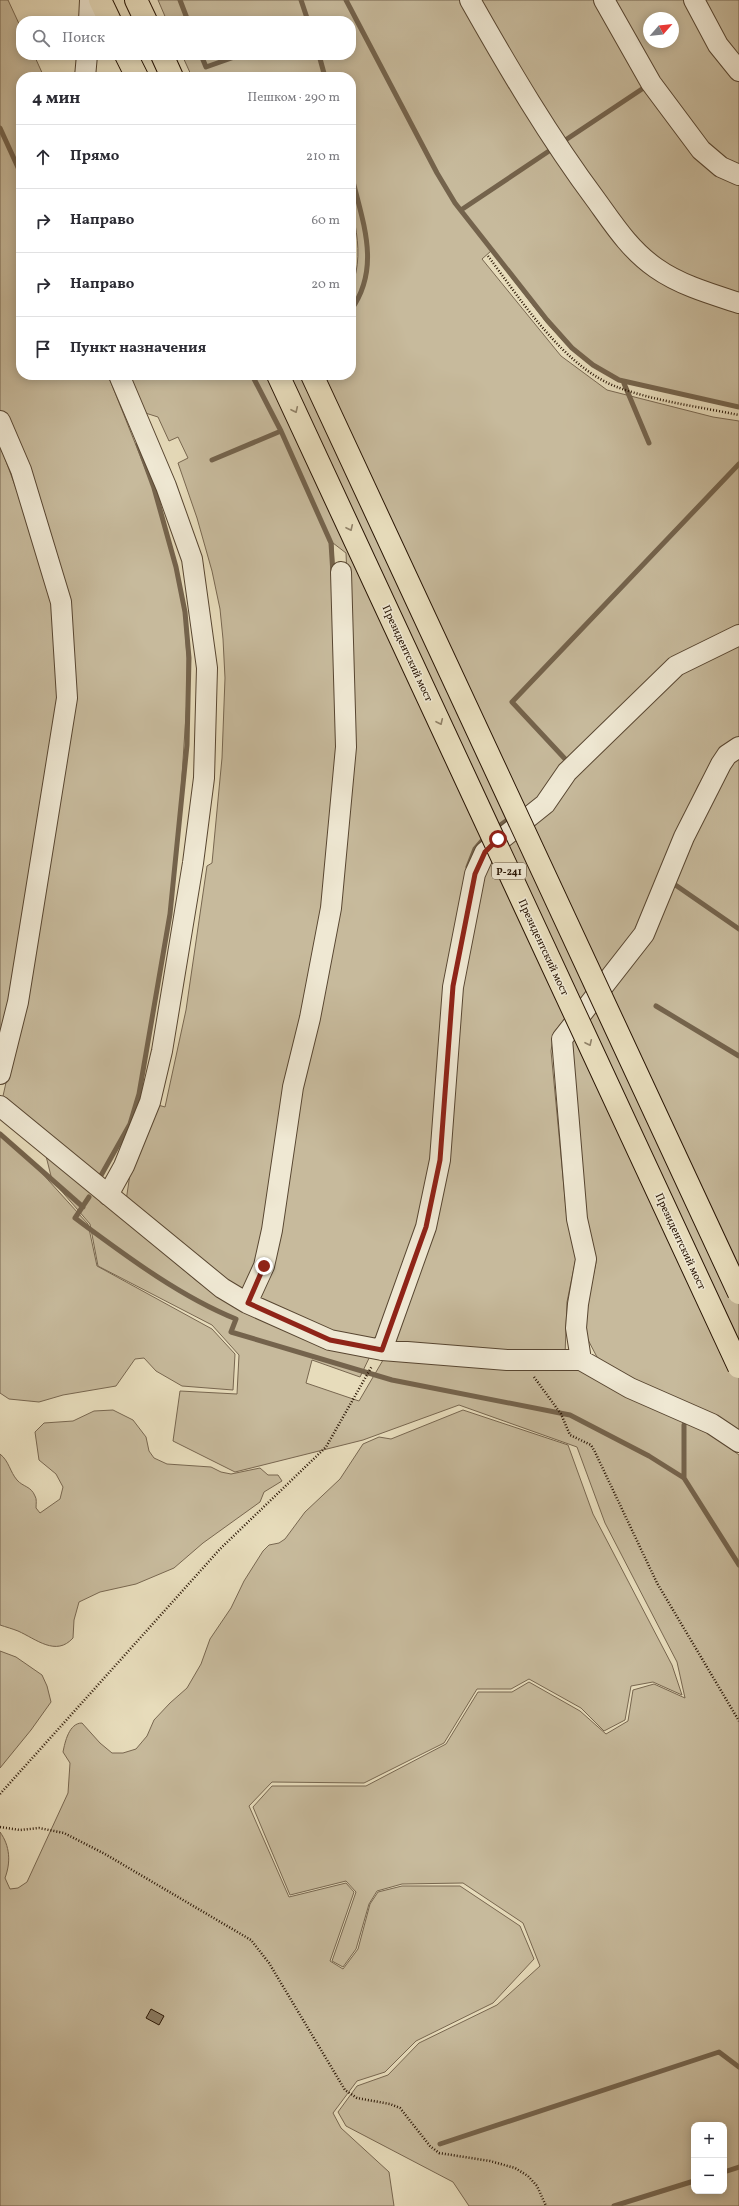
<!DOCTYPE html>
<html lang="ru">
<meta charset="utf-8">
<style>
body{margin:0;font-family:Vollkorn,serif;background:#f2f2f3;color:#2b2b33}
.controls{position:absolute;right:12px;bottom:12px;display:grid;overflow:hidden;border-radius:8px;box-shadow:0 2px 10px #0003}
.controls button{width:36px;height:36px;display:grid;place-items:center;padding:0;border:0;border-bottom:1px solid #e1e1e2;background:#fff;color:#2b2b33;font:20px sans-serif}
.compass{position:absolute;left:643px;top:12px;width:36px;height:36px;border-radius:50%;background:#fff;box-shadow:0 2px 10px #0003;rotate:62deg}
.stop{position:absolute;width:12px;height:12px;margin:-9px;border:3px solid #8f2418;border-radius:50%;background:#fff}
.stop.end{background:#8f2418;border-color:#fff;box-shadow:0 1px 4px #0008}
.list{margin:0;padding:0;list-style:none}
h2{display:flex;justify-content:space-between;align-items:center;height:52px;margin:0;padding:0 16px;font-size:17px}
h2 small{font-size:13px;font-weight:400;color:#7c7c81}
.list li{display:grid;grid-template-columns:26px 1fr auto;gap:12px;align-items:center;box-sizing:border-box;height:64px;padding:0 16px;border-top:1px solid #e1e1e2}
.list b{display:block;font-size:15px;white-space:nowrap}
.list em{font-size:13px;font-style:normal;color:#7c7c81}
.icon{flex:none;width:22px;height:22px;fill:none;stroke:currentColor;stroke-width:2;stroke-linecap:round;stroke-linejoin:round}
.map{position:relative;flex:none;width:739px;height:2206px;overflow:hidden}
.search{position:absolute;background:#fff;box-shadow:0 2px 10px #0003;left:16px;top:16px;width:340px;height:44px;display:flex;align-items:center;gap:10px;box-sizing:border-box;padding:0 14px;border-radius:16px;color:#7c7c81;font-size:15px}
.panel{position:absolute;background:#fff;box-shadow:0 2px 10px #0003;left:16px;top:72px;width:340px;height:308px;border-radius:16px}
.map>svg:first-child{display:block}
</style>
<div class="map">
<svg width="739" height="2206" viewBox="0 0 739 2206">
<rect width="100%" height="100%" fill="#e7dcbb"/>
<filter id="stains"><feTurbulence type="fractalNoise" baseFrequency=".005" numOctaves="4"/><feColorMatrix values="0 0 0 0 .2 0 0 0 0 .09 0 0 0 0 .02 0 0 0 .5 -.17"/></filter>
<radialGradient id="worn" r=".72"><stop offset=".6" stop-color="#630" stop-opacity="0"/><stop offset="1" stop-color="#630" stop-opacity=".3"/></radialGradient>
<path fill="#c7ba9c" stroke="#786750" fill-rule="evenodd" d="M0 0H8L21 28V55H34L44 77H21V375H108L153 488 175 567 184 612 187 658V699L179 822 169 912 138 1094 129 1124 99 1178 3 1096 29 980 70 631 0 412Z
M158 0H739V408L618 381 592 366 571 349 546 322 491 251 482 259 561 356 607 390 713 417 739 421V628L674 662 662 671 559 771 533 803 489 834 481 842 471 859 459 912 444 991 431 1160 421 1214 401 1275 405 1277 384 1334H379L377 1340 333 1333 264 1305 259 1296 273 1249 297 1100 326 968 340 885 354 744 346 553 333 543 341 745 333 843 319 937 286 1092 263 1246 249 1286 237 1292 126 1201 130 1174 158 1105 165 1107 186 1010 207 866 212 863 222 758 225 678 223 639 220 609 212 571 197 518 178 463 188 458 178 437 169 441 158 417 139 411 123 375H351V288C360 267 359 246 355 224L351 225V77H192L182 55H351V21H167ZM649 18H673V42H649Z
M0 445 37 545 52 595 58 664 57 707 25 908 0 1049Z
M739 642V739L710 765 698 786 632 936 554 1032 551 1051 567 1219 576 1258 567 1302 565 1355 392 1342 416 1280 460 992 478 889 493 856 680 674Z
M739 755V1433L616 1372 597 1357 586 1336V1311L596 1262 588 1231 571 1075V1040L650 940 713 794Z
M0 1132 29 1159 88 1224 97 1266 212 1329 235 1354 233 1390 182 1386 156 1371 144 1358 135 1359 116 1386 63 1395 39 1402 9 1399 0 1393Z
M45 1152 198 1282 240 1310 372 1352 360 1377 312 1360 306 1383 359 1401 386 1355 576 1366 703 1428 739 1455V2206H469L453 2182 346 2126 338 2112 357 2086 388 2075 419 2043 497 2005 540 1966 523 1923 463 1883 402 1884 377 1891 369 1904 356 1949 343 1967 332 1961 356 1892 346 1881 290 1895 253 1807 272 1786H366L446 1744 478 1692H512L529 1682 580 1711 606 1734 628 1721 633 1690 654 1684 685 1698 677 1662 605 1523 577 1447 459 1405 363 1440 235 1472 173 1441 180 1391 237 1394 239 1355 212 1325 98 1266 90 1224 52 1180ZM694 2125H724V2191H694Z
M113 1410 133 1420 146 1437 149 1451 154 1458 167 1464 211 1467 221 1472 231 1474 260 1468 268 1475H278L282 1481 264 1492 260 1502 203 1543 174 1568 136 1584 100 1592 79 1602 74 1620 73 1638C56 1657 36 1639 18 1631 13 1629 6 1627 0 1625V1454C9 1461 10 1472 17 1480 23 1487 31 1486 35 1496 37 1499 36 1504 36 1508L40 1513 60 1499 63 1487 56 1474 39 1460 35 1432 44 1423 73 1421 94 1411Z
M463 1410 568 1445 593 1514 672 1665 682 1695 653 1682 631 1686 625 1720 604 1731 581 1708 529 1679 511 1689H477L444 1743 364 1783 272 1782 249 1806 289 1897 346 1883 354 1892 330 1961 343 1969 358 1949 370 1904 378 1892 402 1886H460L520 1926 534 1959 493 2003 416 2041 385 2072 357 2081 333 2113 341 2128 389 2172 394 2206H0V1832C10 1846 11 1862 5 1878L10 1889 18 1888 27 1882 68 1793 70 1763 63 1752C65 1742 69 1723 82 1723L100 1743 112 1753H123L136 1749 147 1736 154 1720 170 1703 187 1688 201 1664 210 1639 231 1608 244 1581 263 1551 269 1545 279 1543 285 1539 305 1512 340 1479 363 1444 379 1437 391 1439Z
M0 1651 16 1657 42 1675 47 1686 51 1702 31 1730 0 1768Z"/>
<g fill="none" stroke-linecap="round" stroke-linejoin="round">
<path stroke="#74634c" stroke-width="5" d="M180 0 188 21
M301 0 308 21
M346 0 437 173 455 203 547 320 572 348 593 365 619 380 739 407
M201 55 206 67 240 55
M319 55 325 77
M0 128 21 174
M561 143 648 85
M351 173C362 221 382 266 351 310
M461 210 555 147
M252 375 281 431 331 543 333 574
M623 381 649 443
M212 460 281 431
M564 764 567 761 512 702 739 464
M495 829 513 816
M468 867 475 849 487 835
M674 884 739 929
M656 1006 739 1056
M0 1134 83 1207
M99 1179 130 1124 139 1094 170 914 187 745 189 658 185 612 176 567 154 488 138 444
M89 1197 75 1218C125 1255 179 1296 236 1319L231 1332 392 1380 570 1415 649 1456 684 1478 739 1565
M684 1425V1478
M440 2144 719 2052 739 2067
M724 2172 739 2167
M614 2206 694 2181"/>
</g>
<path fill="#8b7c63" stroke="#281403" d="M151 2009 164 2016 159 2025 146 2018Z"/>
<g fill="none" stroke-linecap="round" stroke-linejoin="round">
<defs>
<path id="minor" d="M470 0C509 69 549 137 596 200 614 225 630 250 656 268 680 285 711 294 739 303
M604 0 651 83 701 150 721 167 739 175
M694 0 718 45 739 71
M89 21 90 0
M85 77 87 55
M0 421 21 470 61 602 67 698 18 1002 0 1074
M0 1106 222 1288 247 1303 330 1340 382 1350 507 1360H581L630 1388 712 1424 739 1442
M108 1195 124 1166 150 1102 162 1051 193 863 204 778 207 668 192 559 166 486 119 375
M247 1303 264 1266 272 1230 293 1087 310 1018 331 908 346 747 341 572
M382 1350 426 1227 440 1160 453 987 475 874 485 852 545 804 567 772 676 666 739 635
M581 1360 576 1328 578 1304 586 1259 577 1219 562 1039 644 934 684 837 721 764 727 755 739 747"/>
<path id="highway" d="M100 0 110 21
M136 0 146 21
M126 55 137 77
M162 55 172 77"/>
</defs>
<use href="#minor" stroke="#584631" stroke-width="22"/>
<use href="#highway" stroke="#281403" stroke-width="24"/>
<path stroke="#281403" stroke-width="2.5" stroke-dasharray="1 2" stroke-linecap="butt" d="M488 256C521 300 564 367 617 387 654 401 700 407 739 415
M534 1377 561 1414 570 1435 591 1445 595 1452 657 1583 739 1721
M0 1794 220 1549 326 1447 372 1366
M0 1827 20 1830 39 1828 64 1833 105 1854 251 1940 269 1963 345 2090 357 2098 390 2104 400 2108 430 2146 439 2153 490 2161 515 2168 528 2176 537 2186 546 2206"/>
<use href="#minor" stroke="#efe8d3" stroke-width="20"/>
<use href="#highway" stroke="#e7dcbb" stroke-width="22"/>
<defs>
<path id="highway-bridge" d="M278 375 739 1367
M312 375 739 1293"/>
</defs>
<use href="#highway-bridge" stroke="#281403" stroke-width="24" stroke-linecap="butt"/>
<use href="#highway-bridge" stroke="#e7dcbb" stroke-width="22"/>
</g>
<defs><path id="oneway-chevron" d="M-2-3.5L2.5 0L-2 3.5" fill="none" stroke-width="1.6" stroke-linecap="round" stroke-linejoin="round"/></defs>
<g stroke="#918268">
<use href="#oneway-chevron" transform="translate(295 410) rotate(65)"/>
<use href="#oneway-chevron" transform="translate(350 528) rotate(65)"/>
<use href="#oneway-chevron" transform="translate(440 722) rotate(65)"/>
<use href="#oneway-chevron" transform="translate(589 1043) rotate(65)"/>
</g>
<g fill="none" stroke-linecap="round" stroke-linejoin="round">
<path stroke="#8f2418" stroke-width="5" d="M264 1266 248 1303 330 1340 382 1350 426 1227 440 1160 453 986 475 874 485 852 498 839"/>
</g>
<g text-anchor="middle" stroke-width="3" stroke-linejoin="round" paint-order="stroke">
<rect fill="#efe8d3" stroke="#645441" stroke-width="1" x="492" y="863" width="34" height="16" rx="3"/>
<g font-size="10" font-weight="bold" fill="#281403">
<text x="509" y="875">Р-241</text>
</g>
<g font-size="11" fill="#281403" stroke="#efe8d3">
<text transform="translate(408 653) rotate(65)" y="4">Президентский мост</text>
<text transform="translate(544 947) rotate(65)" y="4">Президентский мост</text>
<text transform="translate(681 1241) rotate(65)" y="4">Президентский мост</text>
</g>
</g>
<rect width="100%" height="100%" filter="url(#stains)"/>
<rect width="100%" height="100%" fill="url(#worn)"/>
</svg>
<div class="controls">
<button>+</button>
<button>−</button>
</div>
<svg class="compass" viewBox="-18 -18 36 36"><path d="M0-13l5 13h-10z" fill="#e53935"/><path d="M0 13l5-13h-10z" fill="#7c7c81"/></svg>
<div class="stop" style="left:498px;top:839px"></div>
<div class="stop end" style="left:264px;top:1266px"></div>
<div class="search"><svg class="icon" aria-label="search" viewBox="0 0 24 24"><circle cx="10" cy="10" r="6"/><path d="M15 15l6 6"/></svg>Поиск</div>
<section class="panel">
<h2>4 мин<small>Пешком · 290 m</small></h2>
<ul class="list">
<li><svg class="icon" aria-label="ahead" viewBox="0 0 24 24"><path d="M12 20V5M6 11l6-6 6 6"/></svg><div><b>Прямо</b></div><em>210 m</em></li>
<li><svg class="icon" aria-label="right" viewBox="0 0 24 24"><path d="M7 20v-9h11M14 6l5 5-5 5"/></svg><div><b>Направо</b></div><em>60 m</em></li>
<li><svg class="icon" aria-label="right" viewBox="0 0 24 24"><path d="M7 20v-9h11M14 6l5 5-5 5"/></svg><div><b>Направо</b></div><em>20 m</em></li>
<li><svg class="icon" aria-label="arrive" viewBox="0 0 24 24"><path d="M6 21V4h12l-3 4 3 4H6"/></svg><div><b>Пункт назначения</b></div></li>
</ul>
</section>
</div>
